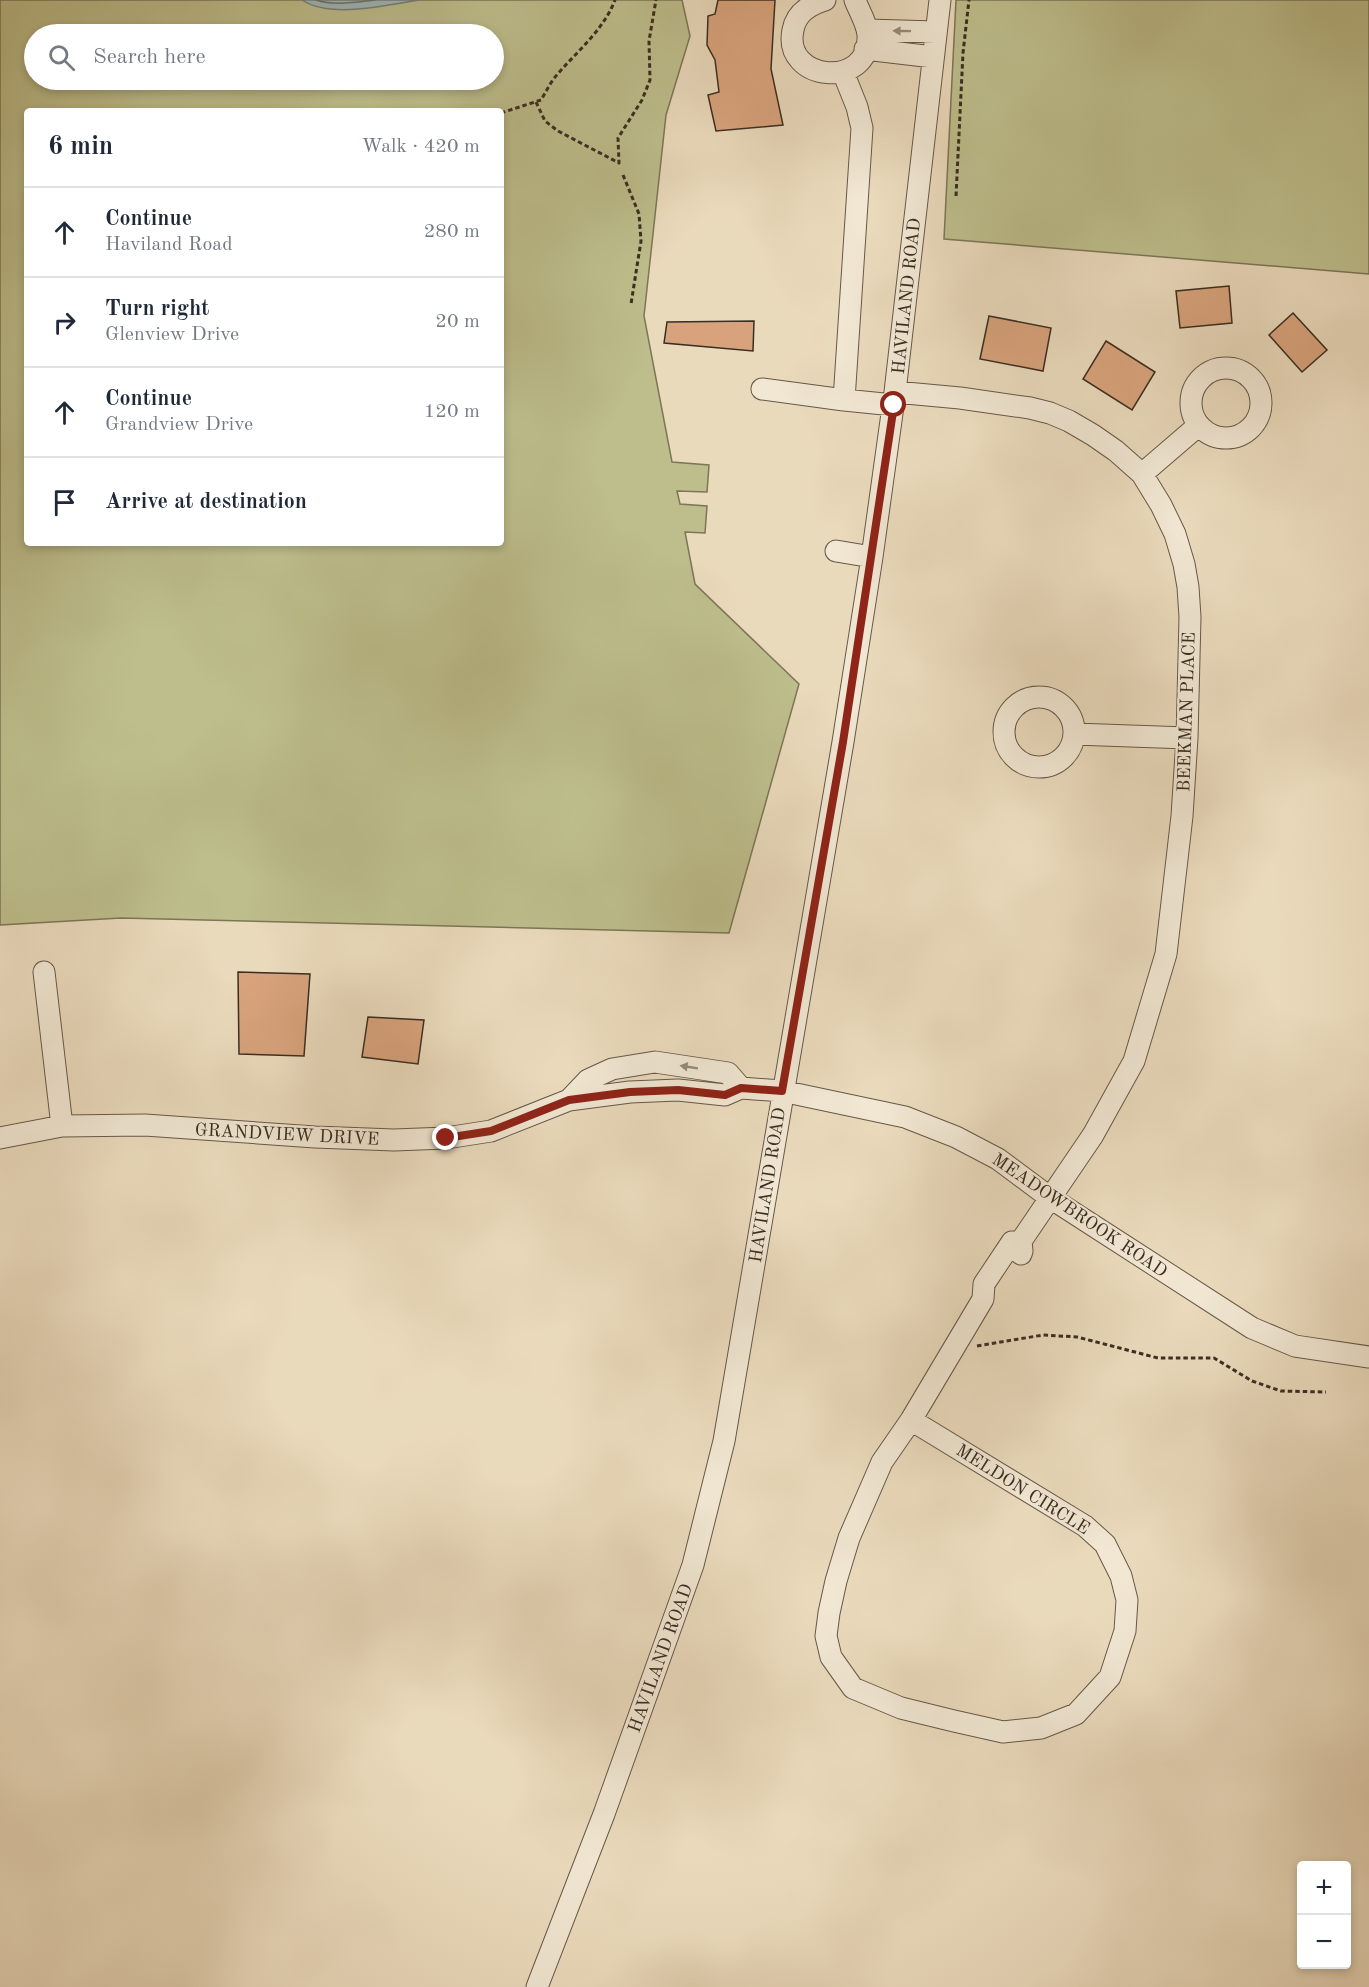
<!DOCTYPE html>
<meta charset="utf-8">
<style>
body{margin:0;font-family:"Old Standard TT",serif;background:#f2f2f3;color:#1f2937}
.controls{position:absolute;right:18px;bottom:18px;display:grid;overflow:hidden;border-radius:6px;box-shadow:0 3px 9px #0003}
.controls button{width:54px;height:54px;display:grid;place-items:center;padding:0;border:0;border-bottom:2px solid #e0e1e3;background:#fff;color:#1f2937;font:30px sans-serif}
.stop{position:absolute;width:18px;height:18px;margin:-14px;border:4px solid #8f2418;border-radius:50%;background:#fff}
.stop.end{background:#8f2418;border-color:#fff;box-shadow:0 2px 6px #0008}
.list{margin:0;padding:0;list-style:none}
h2{display:flex;justify-content:space-between;align-items:center;height:78px;margin:0;padding:0 24px;font-size:26px}
h2 small{font-size:20px;font-weight:400;color:#747a83}
.list li{display:grid;grid-template-columns:39px 1fr auto;gap:18px;align-items:center;box-sizing:border-box;height:90px;padding:0 24px;border-top:2px solid #e0e1e3}
.list b{display:block;font-size:22px;white-space:nowrap}
.list p{margin:0;font-size:20px;white-space:nowrap;color:#747a83}
.list em{font-size:20px;font-style:normal;color:#747a83}
.icon{flex:none;width:33px;height:33px;fill:none;stroke:currentColor;stroke-width:2;stroke-linecap:round;stroke-linejoin:round}
.map{position:relative;flex:none;width:1369px;height:1987px;overflow:hidden}
.search{position:absolute;background:#fff;box-shadow:0 3px 9px #0003;left:24px;top:24px;width:480px;height:66px;display:flex;align-items:center;gap:15px;box-sizing:border-box;padding:0 21px;border-radius:33px;color:#747a83;font-size:22px}
.panel{position:absolute;background:#fff;box-shadow:0 3px 9px #0003;left:24px;top:108px;width:480px;height:438px;border-radius:6px}
.map>svg:first-child{display:block}
</style>
<div class="map">
<svg width="1369" height="1987" viewBox="0 0 1369 1987">
<rect width="100%" height="100%" fill="#eadabc"/>
<filter id="stains"><feTurbulence type="fractalNoise" baseFrequency=".00333" numOctaves="4"/><feColorMatrix values="0 0 0 0 .2 0 0 0 0 .09 0 0 0 0 .02 0 0 0 .5 -.17"/></filter>
<radialGradient id="worn" r=".72"><stop offset=".6" stop-color="#630" stop-opacity="0"/><stop offset="1" stop-color="#630" stop-opacity=".3"/></radialGradient>
<path fill="#bdbe8c" stroke="#7c7657" stroke-width="1.5" fill-rule="evenodd" d="M0 0H682L690 36 666 115 644 316 672 462 709 465 707 492 677 491 680 504 707 506 705 533 685 532 695 584 799 684 729 933 121 918 0 925ZM34 34H494V80H34ZM27 111H501V543H27Z
M956 0H1369V274L944 239Z"/>
<path fill="#9db8bb" stroke="#75807e" stroke-width="1.5" d="M302 0H419C387 5 330 19 302 0Z"/>
<g fill="none" stroke-linecap="round" stroke-linejoin="round">
<path stroke="#6c726e" stroke-width="1.5" d="M316 0C334 6 356 2 375 0"/>
</g>
<path fill="#d8a37c" stroke="#3a2d22" stroke-width="1.5" d="M718 0H775L771 69 783 125 716 131 708 95 719 92 715 60 707 45 708 16 715 14Z
M1229 286 1232 323 1180 328 1176 291Z
M1293 313 1327 350 1302 372 1269 335Z
M989 316 1051 328 1043 371 980 359Z
M754 321 753 351 664 343 667 322Z
M1106 341 1155 372 1132 410 1083 379Z
M238 972 310 974 304 1056 239 1054Z
M368 1017 424 1020 418 1064 362 1057Z"/>
<g fill="none" stroke-linecap="round" stroke-linejoin="round">
<defs>
<path id="minor" d="M825 0C809 5 796 13 793 30 782 82 871 90 868 35 867 23 859 11 855 0
M867 30 936 32
M865 49 933 57
M843 72 857 107 862 128 844 400 894 405
M1191 403a35 35 0 1 1 70 0a35 35 0 1 1-70 0Z
M762 389 844 400
M895 392 960 398 1030 408 1050 413 1069 421 1093 435 1116 451 1142 474 1161 505 1175 534 1184 564 1188 587 1190 617 1187 738 1182 816 1166 954 1134 1061 1093 1135 1021 1241 1022 1251 1021 1254
M1142 474 1199 425
M836 551 872 557
M1004 732a35 35 0 1 1 70 0a35 35 0 1 1-70 0Z
M1074 734 1187 738
M44 972 62 1126
M741 1088 782 1091 905 1117 956 1137 998 1159 1049 1197 1252 1328 1295 1346 1369 1357
M569 1100 588 1080 612 1069 655 1062 728 1073 741 1088
M0 1138 62 1126 145 1125 315 1137 394 1140 446 1138 491 1131 569 1100 630 1092 678 1090 725 1095 741 1088
M911 1420 1085 1526 1105 1544 1121 1576 1127 1600 1125 1631 1110 1677 1076 1714 1041 1728 1003 1732 954 1721 901 1708 853 1688 831 1657 826 1636 829 1613 836 1581 849 1538 882 1462 911 1420 983 1299 984 1284 1012 1242 1021 1241
M537 1987 604 1814 693 1565 724 1441 843 742 872 557 895 392 940 0"/>
</defs>
<use href="#minor" stroke="#665848" stroke-width="23"/>
<path stroke="#3a2d22" stroke-width="3" stroke-dasharray="4.5 3" stroke-linecap="butt" d="M536 102 545 121 558 131 619 163 618 138 642 100 650 80 649 41 656 0
M501 113 541 100C546 92 550 83 556 76 577 51 603 31 615 0
M623 175 639 214 641 241 631 304
M956 196 963 53 969 0
M977 1346 1043 1335 1077 1337 1158 1358H1214L1252 1381 1281 1391 1326 1392"/>
<use href="#minor" stroke="#f1e7d3" stroke-width="21"/>
</g>
<defs><path id="oneway-solid" d="M-6-.8H1V-3.2L6.5 0L1 3.2V.8H-6Z" transform="scale(1.5)"/></defs>
<g fill="#968a7a">
<use href="#oneway-solid" transform="translate(902 31) rotate(-179)"/>
<use href="#oneway-solid" transform="translate(689 1067) rotate(-171)"/>
</g>
<g fill="none" stroke-linecap="round" stroke-linejoin="round">
<path stroke="#8f2418" stroke-width="8" d="M446 1138 491 1131 569 1100 630 1092 678 1090 725 1095 741 1088 782 1091 843 742 894 405"/>
</g>
<g text-anchor="middle" stroke-width="4.5" stroke-linejoin="round" paint-order="stroke">
<g font-size="18" fill="#3a2d22" stroke="#f1e7d3">
<text transform="translate(906 296) rotate(-84)" y="6">HAVILAND ROAD</text>
<text transform="translate(1186 712) rotate(-88)" y="6">BEEKMAN PLACE</text>
<text transform="translate(287 1134) rotate(3)" y="6">GRANDVIEW DRIVE</text>
<text transform="translate(767 1185) rotate(-81)" y="6">HAVILAND ROAD</text>
<text transform="translate(1080 1215) rotate(34)" y="6">MEADOWBROOK ROAD</text>
<text transform="translate(1023 1489) rotate(32)" y="6">MELDON CIRCLE</text>
<text transform="translate(660 1658) rotate(-70)" y="6">HAVILAND ROAD</text>
</g>
</g>
<rect width="100%" height="100%" filter="url(#stains)"/>
<rect width="100%" height="100%" fill="url(#worn)"/>
</svg>
<div class="controls">
<button>+</button>
<button>−</button>
</div>
<div class="stop" style="left:894px;top:405px"></div>
<div class="stop end" style="left:446px;top:1138px"></div>
<div class="search"><svg class="icon" aria-label="search" viewBox="0 0 24 24"><circle cx="10" cy="10" r="6"/><path d="M15 15l6 6"/></svg>Search here</div>
<section class="panel">
<h2>6 min<small>Walk · 420 m</small></h2>
<ul class="list">
<li><svg class="icon" aria-label="ahead" viewBox="0 0 24 24"><path d="M12 20V5M6 11l6-6 6 6"/></svg><div><b>Continue</b><p>Haviland Road</p></div><em>280 m</em></li>
<li><svg class="icon" aria-label="right" viewBox="0 0 24 24"><path d="M7 20v-9h11M14 6l5 5-5 5"/></svg><div><b>Turn right</b><p>Glenview Drive</p></div><em>20 m</em></li>
<li><svg class="icon" aria-label="ahead" viewBox="0 0 24 24"><path d="M12 20V5M6 11l6-6 6 6"/></svg><div><b>Continue</b><p>Grandview Drive</p></div><em>120 m</em></li>
<li><svg class="icon" aria-label="arrive" viewBox="0 0 24 24"><path d="M6 21V4h12l-3 4 3 4H6"/></svg><div><b>Arrive at destination</b></div></li>
</ul>
</section>
</div>
